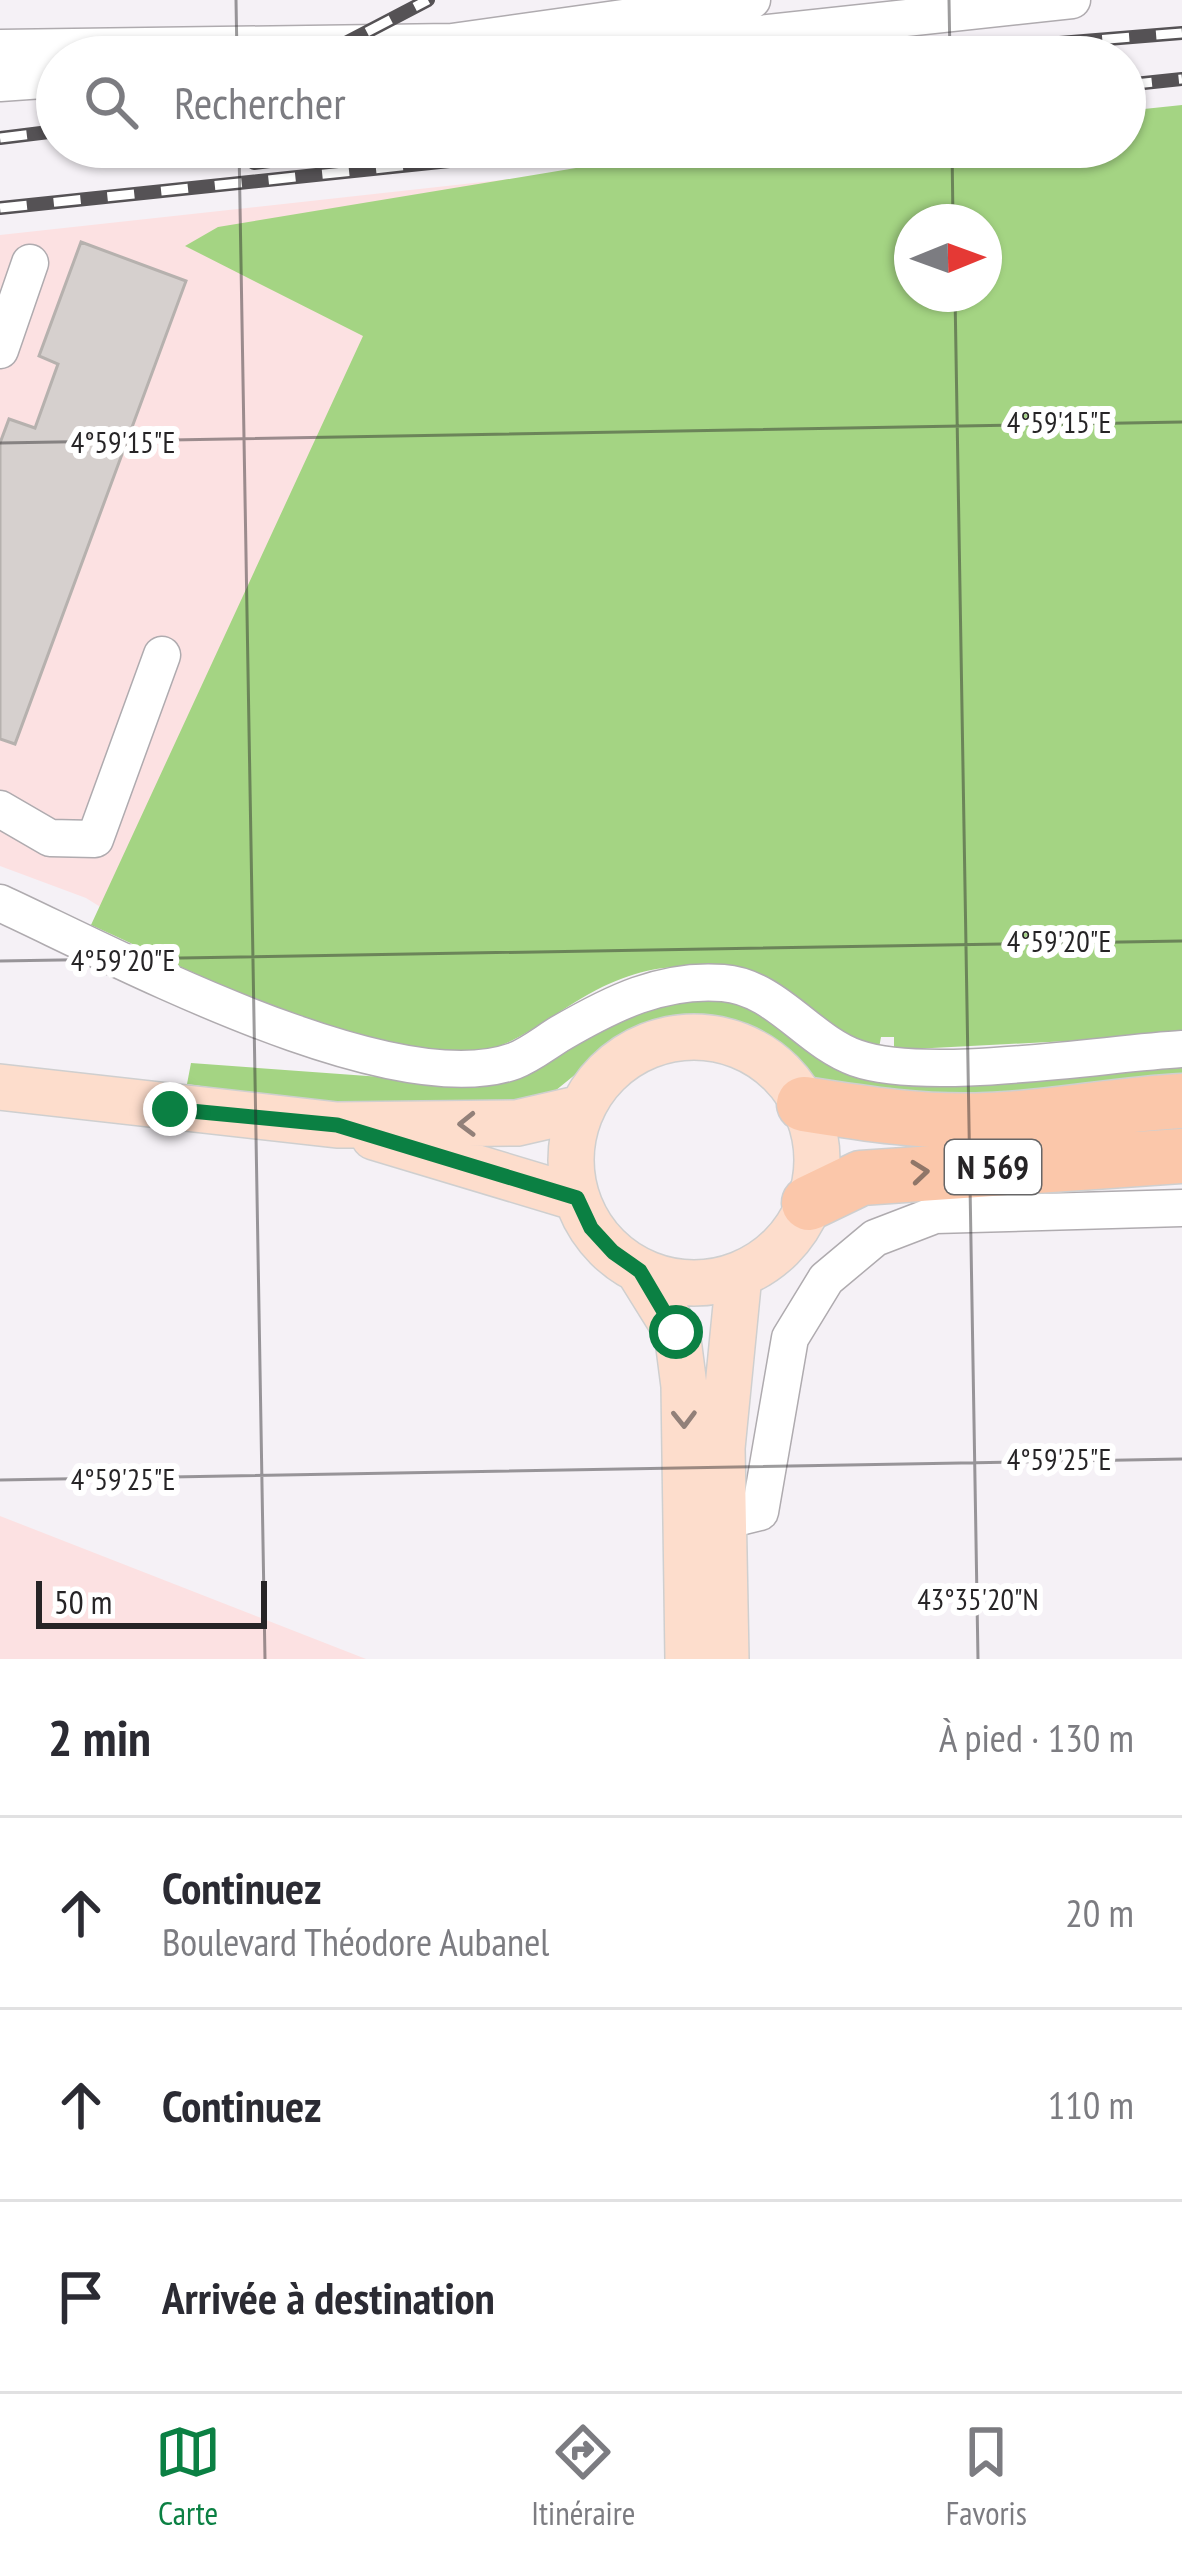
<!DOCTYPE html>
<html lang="fr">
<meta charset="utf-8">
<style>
body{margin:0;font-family:"PT Sans Narrow",sans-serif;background:#f7f7f7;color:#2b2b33}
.compass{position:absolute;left:894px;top:204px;width:108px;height:108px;border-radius:50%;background:#fff;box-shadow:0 3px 9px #0004;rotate:89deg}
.scale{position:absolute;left:36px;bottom:30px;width:231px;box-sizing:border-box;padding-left:12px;border:6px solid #262426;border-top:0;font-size:33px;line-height:42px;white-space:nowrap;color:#262426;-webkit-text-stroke:9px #fff;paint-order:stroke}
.stop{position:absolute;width:36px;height:36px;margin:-27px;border:9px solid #0b8043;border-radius:50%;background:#fff}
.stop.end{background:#0b8043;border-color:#fff;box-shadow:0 3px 12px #0008}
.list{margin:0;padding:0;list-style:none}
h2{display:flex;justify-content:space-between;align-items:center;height:156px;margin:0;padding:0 48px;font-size:51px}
h2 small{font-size:39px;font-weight:400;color:#7c7c81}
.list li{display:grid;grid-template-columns:78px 1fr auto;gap:36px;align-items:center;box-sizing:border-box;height:192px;padding:0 48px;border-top:3px solid #e1e1e2}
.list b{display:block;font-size:45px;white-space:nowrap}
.list p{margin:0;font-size:39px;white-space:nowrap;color:#7c7c81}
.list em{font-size:39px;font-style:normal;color:#7c7c81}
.icon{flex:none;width:66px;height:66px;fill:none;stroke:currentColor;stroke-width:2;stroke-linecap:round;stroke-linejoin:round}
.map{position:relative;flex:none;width:1182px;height:1659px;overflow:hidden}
.search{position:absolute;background:#fff;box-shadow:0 3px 9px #0004;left:36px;right:36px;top:36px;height:132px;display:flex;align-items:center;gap:30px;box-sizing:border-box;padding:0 42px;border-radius:66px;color:#7c7c81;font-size:45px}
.sheet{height:732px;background:#fff}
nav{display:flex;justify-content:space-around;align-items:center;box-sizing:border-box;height:168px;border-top:3px solid #e1e1e2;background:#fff;font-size:33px;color:#7c7c81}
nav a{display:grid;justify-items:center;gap:6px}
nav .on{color:#0b8043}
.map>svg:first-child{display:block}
</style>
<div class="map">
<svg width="1182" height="1659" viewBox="0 0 1182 1659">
<rect width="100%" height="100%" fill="#f5f1f6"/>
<path fill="#fce1e2" d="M538 176 214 978 86 898 0 866V235Z
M0 1516 366 1659H0Z"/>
<path fill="#a4d483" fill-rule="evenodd" d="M1182 105V1035L894 1050V1037H881L879 1048H864C756 991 703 928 582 998 549 1017 516 1045 477 1053 464 1055 446 1051 432 1049 311 1038 201 974 91 925L363 336 185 246 218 227 588 166 766 147H1125V111ZM912 222H984V294H912Z
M659 996 735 1001 775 1016 829 1057H1182V1079L962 1099 811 1080 772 1042 713 1019 678 1016 619 1039 550 1095 522 1106 347 1107 187 1084 191 1063 395 1078H479Z"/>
<path fill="#d6d0ce" stroke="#b6b1ae" stroke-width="3" d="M81 242 186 281 15 744 0 739V443L9 419 35 428 58 364 39 356Z"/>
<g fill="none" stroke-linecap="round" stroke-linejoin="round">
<defs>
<path id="minor" d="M0 48 452 42 752 0
M548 57 1072 0
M0 83 57 79
M0 350 30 263
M0 809 50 838 95 839 162 655
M0 903C115 956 392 1105 514 1061 530 1055 546 1042 561 1033 611 1004 662 978 723 983 776 987 808 1041 856 1058 927 1083 1100 1054 1182 1049
M723 1521 760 1512 790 1338 826 1279 875 1238 935 1215 1182 1208"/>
<path id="major" d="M571 1160a123 123 0 1 1 246 0a123 123 0 1 1-246 0Z
M0 1087 337 1125 517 1123 582 1108
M374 1137 577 1198
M639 1271 677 1332 684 1386 688 1659
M726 1659 722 1448 739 1275"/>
<path id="highway" d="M804 1104C866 1114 925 1123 988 1120 1053 1118 1117 1104 1182 1101
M809 1203 861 1178 1182 1156"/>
</defs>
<use href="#minor" stroke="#afabaf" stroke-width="39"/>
<use href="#major" stroke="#cfcfcf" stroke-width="48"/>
<use href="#highway" stroke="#cfcfcf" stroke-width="57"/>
<use href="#minor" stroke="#fff" stroke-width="36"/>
<use href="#major" stroke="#fdddcc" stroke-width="45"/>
<use href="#highway" stroke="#fbc7aa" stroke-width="54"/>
<defs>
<path id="rail" d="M319 57 428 0
M887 57 1182 33
M1125 85 1182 79
M0 138 57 131
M254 163 379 147
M0 208 583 147"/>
</defs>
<use href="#rail" stroke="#555255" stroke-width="14"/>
<use href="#rail" stroke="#fff" stroke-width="9" stroke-dasharray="27" stroke-linecap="butt"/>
</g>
<defs><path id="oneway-chevron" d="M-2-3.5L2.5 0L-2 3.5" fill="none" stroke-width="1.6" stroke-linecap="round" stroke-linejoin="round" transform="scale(3)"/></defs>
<g stroke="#928079">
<use href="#oneway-chevron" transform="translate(467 1124) rotate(179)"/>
<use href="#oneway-chevron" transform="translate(684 1419) rotate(89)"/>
</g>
<use stroke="#907668" href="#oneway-chevron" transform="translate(920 1172) rotate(-6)"/>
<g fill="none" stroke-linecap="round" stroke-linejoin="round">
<path stroke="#0b8043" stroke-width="15" d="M170 1109 337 1125 577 1198 591 1228 613 1252 640 1271 676 1332"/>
</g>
<path fill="none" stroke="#262426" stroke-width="3" stroke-opacity="0.45" d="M236 0 237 57M949 0 950 57M239 147 265 1659M952 147 953 222M955 294 978 1659M0 443 1182 422M0 961 1182 941M0 1480 1182 1459"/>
<g text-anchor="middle" stroke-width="12" stroke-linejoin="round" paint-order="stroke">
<rect fill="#fff" stroke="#676667" stroke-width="3" x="945" y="1140" width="96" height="54" rx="9"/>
<g font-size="33" font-weight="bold" fill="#262426">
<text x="993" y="1179">N 569</text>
</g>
</g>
<g font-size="30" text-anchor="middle" fill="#262426" stroke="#fff" stroke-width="12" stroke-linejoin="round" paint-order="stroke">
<text x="1059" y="433">4°59'15"E</text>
<text x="123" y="453">4°59'15"E</text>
<text x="1059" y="952">4°59'20"E</text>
<text x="123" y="971">4°59'20"E</text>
<text x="1059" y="1470">4°59'25"E</text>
<text x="123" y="1490">4°59'25"E</text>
<text x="978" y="1610">43°35'20"N</text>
</g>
</svg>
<svg class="compass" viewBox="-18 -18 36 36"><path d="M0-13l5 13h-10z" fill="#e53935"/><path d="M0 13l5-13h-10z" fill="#7c7c81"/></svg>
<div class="scale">50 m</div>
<div class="stop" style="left:676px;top:1332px"></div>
<div class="stop end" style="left:170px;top:1109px"></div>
<div class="search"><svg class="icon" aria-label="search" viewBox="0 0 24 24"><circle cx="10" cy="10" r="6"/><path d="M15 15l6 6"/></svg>Rechercher</div>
</div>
<section class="sheet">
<h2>2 min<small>À pied · 130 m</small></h2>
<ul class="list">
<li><svg class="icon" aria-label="ahead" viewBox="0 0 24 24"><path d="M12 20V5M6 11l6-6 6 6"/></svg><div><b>Continuez</b><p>Boulevard Théodore Aubanel</p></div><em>20 m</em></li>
<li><svg class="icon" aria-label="ahead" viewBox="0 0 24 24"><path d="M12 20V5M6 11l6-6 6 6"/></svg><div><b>Continuez</b></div><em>110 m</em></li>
<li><svg class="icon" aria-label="arrive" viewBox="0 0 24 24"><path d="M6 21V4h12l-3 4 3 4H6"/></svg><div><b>Arrivée à destination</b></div></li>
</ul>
</section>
<nav>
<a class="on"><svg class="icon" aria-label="map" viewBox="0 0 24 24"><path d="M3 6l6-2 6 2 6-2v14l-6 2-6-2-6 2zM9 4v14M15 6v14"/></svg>Carte</a>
<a><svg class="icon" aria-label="directions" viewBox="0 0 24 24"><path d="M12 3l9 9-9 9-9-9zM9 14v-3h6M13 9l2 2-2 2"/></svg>Itinéraire</a>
<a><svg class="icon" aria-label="saved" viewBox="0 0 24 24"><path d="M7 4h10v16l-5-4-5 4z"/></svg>Favoris</a>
</nav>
